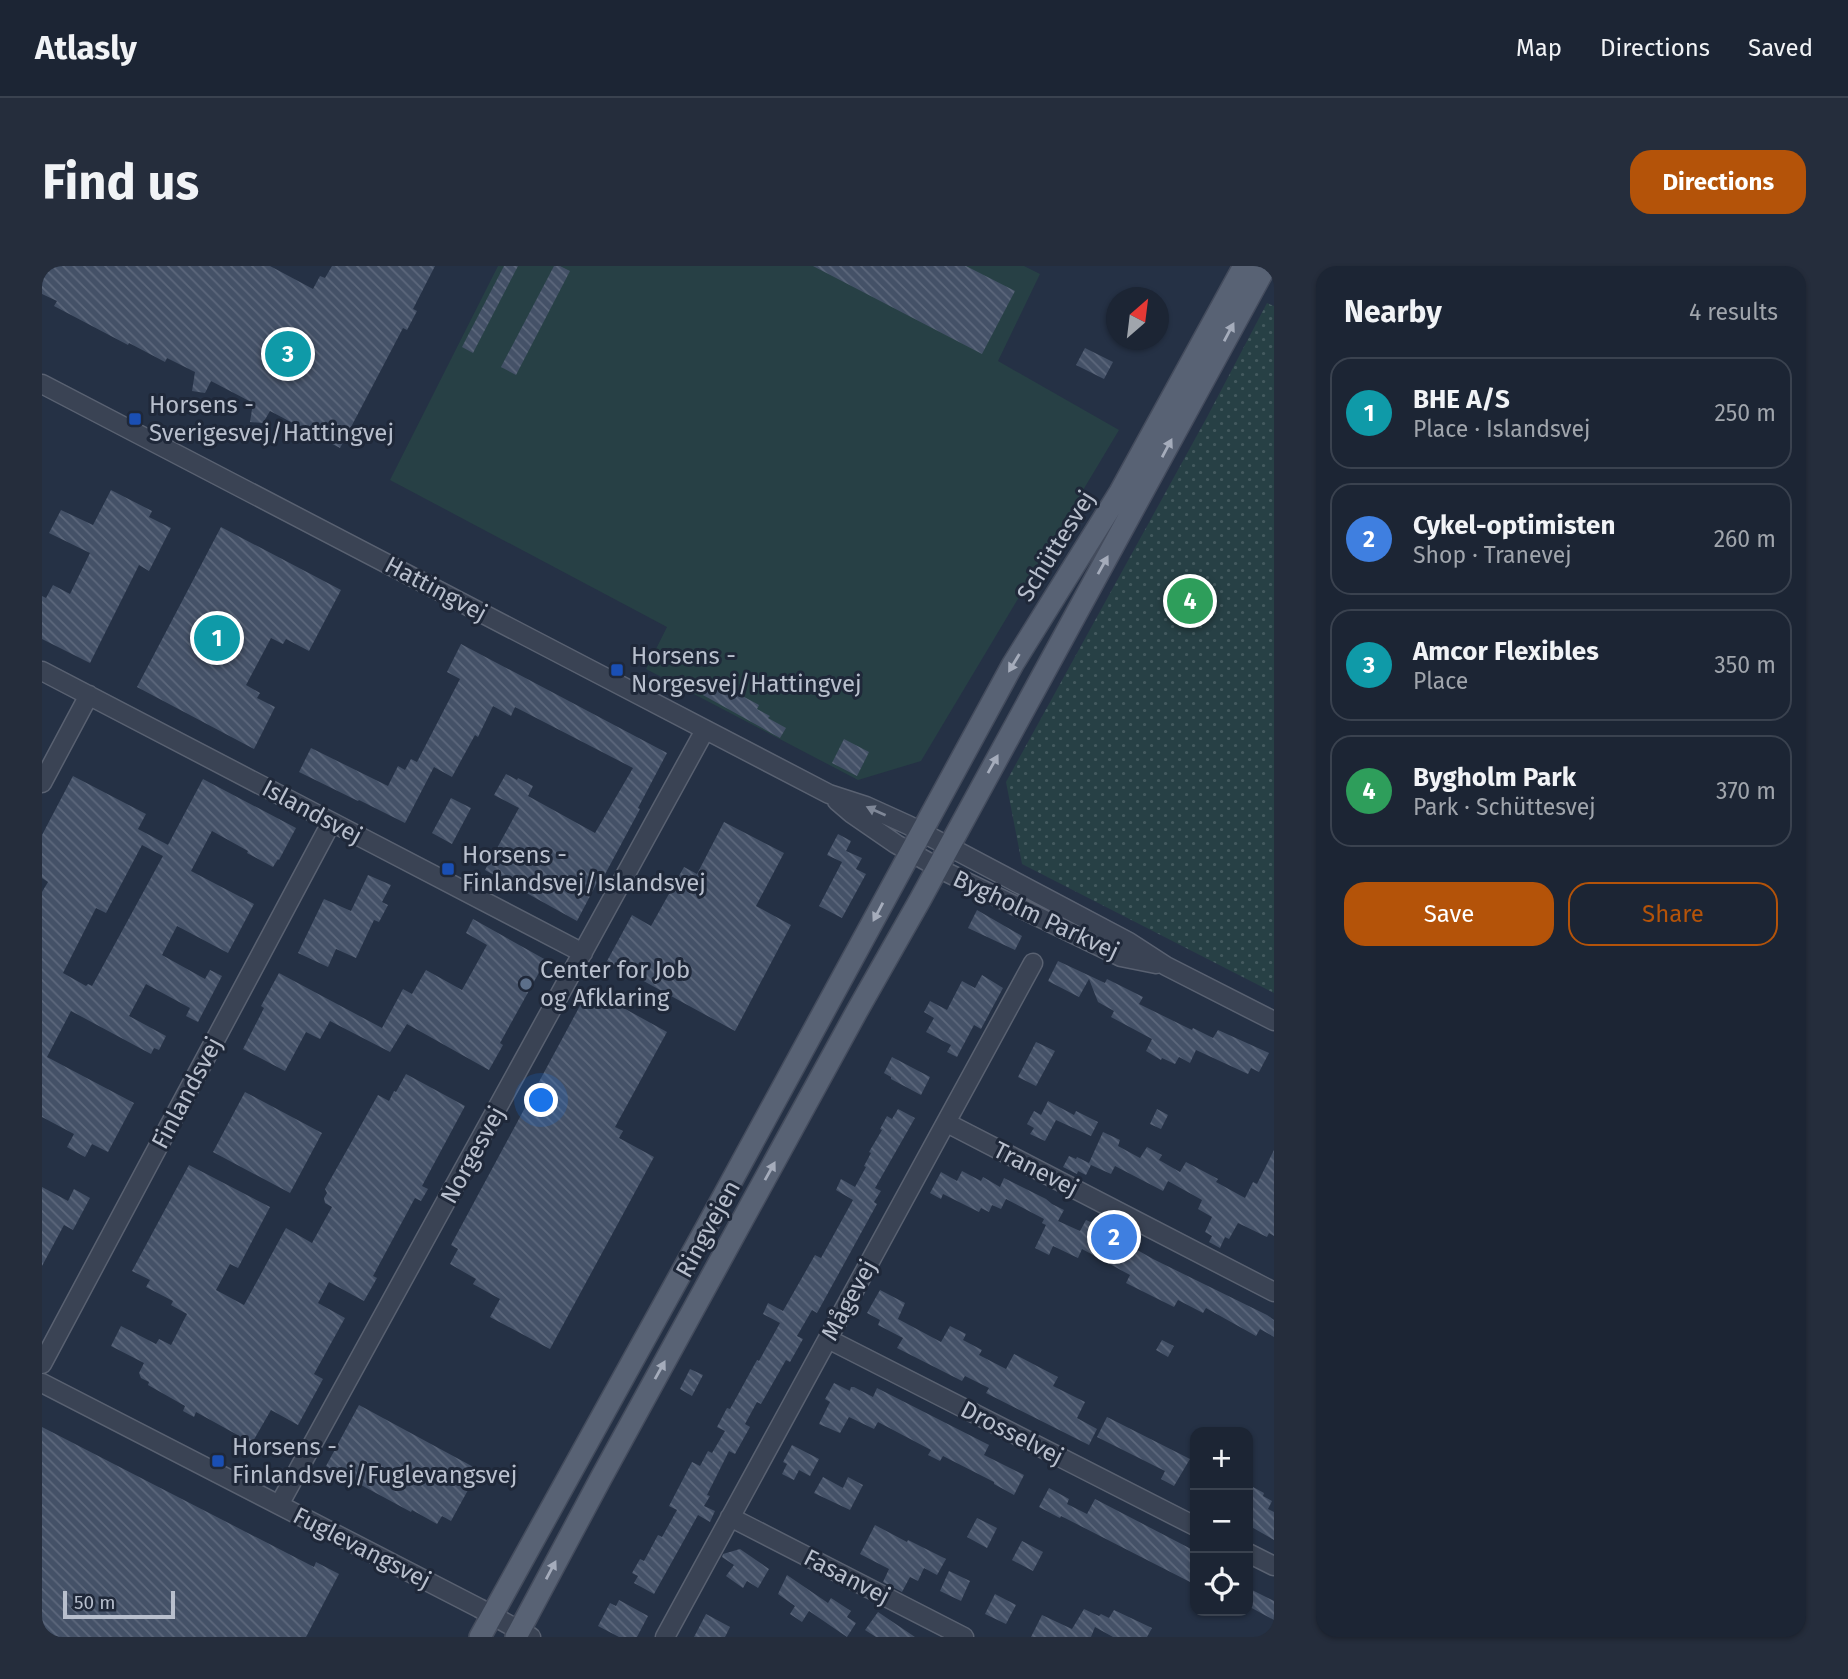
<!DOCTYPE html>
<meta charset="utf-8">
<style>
body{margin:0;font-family:"Fira Sans",sans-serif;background:#252d3c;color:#f1f3f6}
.controls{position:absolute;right:21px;bottom:21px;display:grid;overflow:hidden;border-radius:14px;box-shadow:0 2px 5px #0004}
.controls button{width:63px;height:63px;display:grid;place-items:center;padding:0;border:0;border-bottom:2px solid #3a424f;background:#1c2534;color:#f1f3f6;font:35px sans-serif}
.compass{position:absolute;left:1064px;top:21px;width:63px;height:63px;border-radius:50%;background:#1c2534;box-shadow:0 2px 5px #0004;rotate:28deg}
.scale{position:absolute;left:21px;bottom:18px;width:112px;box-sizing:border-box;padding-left:7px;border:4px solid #b8bfcd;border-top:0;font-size:19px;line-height:24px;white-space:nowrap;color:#b8bfcd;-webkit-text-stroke:5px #1f2839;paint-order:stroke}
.you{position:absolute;left:500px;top:835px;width:24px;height:24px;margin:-18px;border:5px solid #fff;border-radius:50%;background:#1a73e8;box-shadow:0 0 0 10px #1a73e833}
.badge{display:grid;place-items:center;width:46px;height:46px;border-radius:50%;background:#b45309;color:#fff;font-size:23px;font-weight:700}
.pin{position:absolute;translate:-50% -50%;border:4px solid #fff;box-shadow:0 2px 7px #0006}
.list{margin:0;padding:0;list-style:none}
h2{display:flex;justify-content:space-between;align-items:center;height:91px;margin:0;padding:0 28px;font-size:30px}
h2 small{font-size:23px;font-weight:400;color:#a0a5ac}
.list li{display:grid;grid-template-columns:46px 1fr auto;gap:21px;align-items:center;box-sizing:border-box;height:112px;margin:0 14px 14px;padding:0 14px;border:2px solid #3a424f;border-radius:21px}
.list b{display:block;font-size:26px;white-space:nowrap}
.list p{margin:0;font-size:23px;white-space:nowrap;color:#a0a5ac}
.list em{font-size:23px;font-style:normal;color:#a0a5ac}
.actions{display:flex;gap:14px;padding:21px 28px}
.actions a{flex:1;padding:16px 0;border:2px solid #b45309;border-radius:21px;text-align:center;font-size:24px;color:#b45309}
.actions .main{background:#b45309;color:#fff}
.icon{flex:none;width:38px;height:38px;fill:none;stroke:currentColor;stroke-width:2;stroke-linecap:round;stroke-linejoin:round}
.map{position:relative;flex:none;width:1232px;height:1371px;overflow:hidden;border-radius:21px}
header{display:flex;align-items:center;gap:42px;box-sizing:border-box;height:98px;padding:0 35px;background:#1c2534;border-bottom:2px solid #3a424f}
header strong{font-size:33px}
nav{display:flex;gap:38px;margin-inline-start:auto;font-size:24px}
.intro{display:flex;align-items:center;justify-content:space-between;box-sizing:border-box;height:168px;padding:0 42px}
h1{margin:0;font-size:49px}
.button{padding:18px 32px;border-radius:21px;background:#b45309;color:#fff;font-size:24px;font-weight:700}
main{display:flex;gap:42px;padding:0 42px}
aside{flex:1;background:#1c2534;border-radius:21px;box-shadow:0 2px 5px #0004}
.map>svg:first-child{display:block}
</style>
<header>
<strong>Atlasly</strong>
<nav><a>Map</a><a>Directions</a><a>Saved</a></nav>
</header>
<div class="intro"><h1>Find us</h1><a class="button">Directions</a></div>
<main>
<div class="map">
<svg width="1232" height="1371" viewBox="0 0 1232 1371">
<defs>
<pattern id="park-dots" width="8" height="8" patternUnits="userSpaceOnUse" patternTransform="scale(1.75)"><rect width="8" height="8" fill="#274045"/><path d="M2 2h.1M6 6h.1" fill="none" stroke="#445a5f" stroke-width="1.8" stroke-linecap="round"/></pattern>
<pattern id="building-back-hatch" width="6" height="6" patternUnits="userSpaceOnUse" patternTransform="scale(1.75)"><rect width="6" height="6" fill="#445167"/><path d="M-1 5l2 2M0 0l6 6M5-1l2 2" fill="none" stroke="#5d687c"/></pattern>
</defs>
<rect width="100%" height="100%" fill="#253145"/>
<path fill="#274045" d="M456 0H982L998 8 956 95 1077 164 879 495 816 514 604 403 625 361 348 214Z"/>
<path fill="url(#park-dots)" d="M1225 37 1232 40V727L980 598 964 516 1164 153Z"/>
<path fill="url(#building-back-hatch)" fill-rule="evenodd" d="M0 0H228L271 23 278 10 283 12 290 0H393L371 43 375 45 365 64 361 62 298 182 228 145 221 157 208 156 211 137 169 115 163 127 150 125 153 106 125 92 123 96 87 77 86 79 12 40 15 35 0 28Z
M462 0H476L431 87 420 81Z
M512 0H518L528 5 474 109 459 101Z
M771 0H924L973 25 940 88Z
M1043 82 1071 96 1062 113 1034 99Z
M69 224 110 245 107 251 129 262 107 305 97 299 48 397 0 373V330L4 332 11 319 28 328 48 287 7 267 19 244 51 259Z
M179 261 299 324 267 385 244 373 241 378 229 372 204 419 218 427 215 432 233 441 212 483 95 421Z
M419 378 625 487 596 542 598 543 561 612 558 611 535 655 443 604 477 542 452 529 464 508 475 514 476 512 491 520 486 530 553 567 591 502 473 441 469 450 451 440 436 471 433 469 410 511 392 501 363 557 317 534 316 535 257 506 269 482 346 520 356 500 363 504 369 493 375 496 418 413 405 406Z
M669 413 717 439 715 443 728 450 726 452 744 462 738 472 661 429Z
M802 473 827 486 815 510 790 497Z
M31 510 104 548 96 563 126 579 161 513 254 562 237 594 236 593 231 601 205 587 206 585 170 565 149 605 212 638 186 687 135 660 120 689 163 713 168 704 180 710 156 756 144 750 148 742 104 718 87 750 124 770 117 784 112 782 109 788 29 745 5 791 92 837 66 886 50 878 43 891 25 881 32 868 0 851V626L6 616 0 612V569ZM100 579 121 590 50 720 46 718 44 720 21 707 54 642 64 647Z
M409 532 429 542 410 578 390 567Z
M682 556 742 587 714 640 749 659 693 765 565 695 590 649 609 660 642 601 655 608Z
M796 568 809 575 804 585 820 592 814 603 824 608 800 652 777 640 800 596 785 589Z
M326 609 349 619 340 636 346 639 337 656 332 654 314 692 294 683 286 701 256 687 282 633 309 645Z
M935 644 980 670 973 684 926 662Z
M431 653 504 694 458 777 461 779 447 804 365 758 348 786 288 755 278 773 264 766 243 805 201 783 222 742 219 740 237 707 340 762 361 723 370 728 384 704 420 724 445 679 424 667Z
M1016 695 1063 717 1065 713 1101 731 1097 738 1150 764 1151 762 1171 772 1176 764 1227 787 1217 806 1209 802 1206 808 1154 784 1148 797 1137 791 1133 798 1120 792 1119 794 1104 785 1110 773 1069 751 1072 745 1056 736 1047 713 1037 731 1006 715Z
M940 709 961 722 939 763 932 759 915 791 905 786 909 779 884 766 892 752 882 746 888 735 905 744 920 715 933 722Z
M547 723 625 766 573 861 581 865 577 872 612 891 508 1083 448 1051 458 1033 431 1018 434 1013 408 998 416 983 409 979Z
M994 776 1013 785 994 820 976 811Z
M850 791 888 811 879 829 849 813V811L842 807Z
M364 808 423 840 380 920 386 923 379 935 373 932 331 1010 335 1012 322 1035 287 1016 276 1037 303 1052 272 1108 281 1113 256 1159 229 1144 210 1177 154 1146 152 1151 141 1145 143 1140 106 1119 107 1116 99 1112 97 1107 102 1097 69 1080 79 1060 114 1078 117 1073 129 1079 145 1048 129 1039 131 1035 104 1021 108 1014 90 1005 147 899 228 941 196 1002 188 998 174 1024 202 1039 244 962 270 977 290 941 283 937 282 932 285 927 283 923 336 829 347 835 352 825 354 826Z
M203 826 280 867 248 927 171 886Z
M1006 835 1032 849 1034 845 1056 856 1049 870 1014 854 1003 875 988 868 992 862 985 858 992 845 999 849Z
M856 843 873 852 833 922 839 925 832 936 835 938 775 1047 770 1044 755 1070 761 1073 748 1096 744 1094 719 1138 715 1136 703 1158 708 1161 693 1188 687 1185 665 1229 668 1230 662 1240 673 1245 668 1256 656 1249 612 1328 592 1317 596 1310 590 1307 598 1293 602 1295 616 1269 620 1271 635 1244 627 1240 650 1196 658 1200 666 1185 670 1187 683 1165 675 1161 685 1142 688 1143 715 1094 717 1095 738 1057 721 1048 726 1037 741 1045 773 989 779 992 811 934 794 924 799 913 813 921 824 901 822 900 829 887 827 886 840 864 838 863 845 850 850 853Z
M1115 843 1126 849 1119 863 1108 858Z
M1061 866 1078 874 1076 880 1098 892 1105 881 1120 889 1117 894 1138 906 1144 896 1176 913 1174 916 1203 932 1211 916 1215 918 1232 884V970L1227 967 1225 971 1196 957 1187 973 1183 971 1178 982 1167 976 1170 970 1163 966 1170 951 1156 943 1160 934 1126 915 1121 925 1073 900 1069 908 1049 899 1044 909 1036 905 1035 908 1021 901 1027 890 1034 893 1035 891 1047 897Z
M920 905 939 915 941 911 958 921 962 912 1004 933 1010 938 1022 944 1016 955 1038 965 1044 954 1053 958 1054 956 1064 961 1062 965 1111 993 1225 1049 1232 1054V1071L1218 1063 1214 1070 1164 1042 1161 1047 1136 1034 1132 1041 1084 1017 1088 1009 1040 983 1036 992 1011 980 1007 989 993 982 1004 959 1000 957 1002 953 964 933 959 943 950 939 947 946 939 942 937 946 901 928 899 933 888 927 899 906 915 915Z
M0 921 26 935 32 923 48 932 31 964 22 959 0 1000Z
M838 1024 863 1037 856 1053 899 1076 908 1060 924 1068 921 1074 940 1084 937 1089 964 1103 972 1088 1016 1111 1011 1120 1043 1136 1035 1152 1055 1163 1047 1179 944 1127 947 1122 923 1110 920 1115 855 1082 861 1072 836 1059 838 1054 825 1047Z
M1120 1074 1132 1080 1126 1091 1114 1084Z
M648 1103 661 1109 650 1130 638 1123Z
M792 1117 808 1125 809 1121H812L831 1131 835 1122 947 1179 942 1189 982 1209 972 1229 952 1218V1216L901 1190 898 1195 886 1189 889 1184 836 1156 832 1163 807 1151 798 1167 777 1158 788 1136 783 1133Z
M317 1139 437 1204 409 1255 400 1250 395 1258 370 1244 369 1246 284 1200Z
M1065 1151 1148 1193 1132 1220 1119 1213 1123 1205 1055 1171Z
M0 1161 272 1301 274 1296 297 1308 264 1371H9L0 1366Z
M750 1179 777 1193 768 1210 757 1204 752 1214 740 1208 745 1198 741 1196Z
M781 1211 801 1222 806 1211 821 1219 808 1244 772 1227Z
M1211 1221 1222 1227 1221 1230 1230 1235 1226 1243 1232 1246V1274L1206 1259V1234Z
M1007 1222 1027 1233 1025 1238 1045 1248 1053 1233 1153 1285V1310L1150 1317 1019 1250 1018 1252 1016 1251 997 1241Z
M935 1252 955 1262 945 1282 925 1271Z
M833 1259 865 1276 866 1274 904 1293 895 1309 882 1302 876 1315 868 1311 860 1326 841 1316 847 1303 818 1288Z
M980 1275 1001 1286 991 1305 970 1294Z
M698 1283 727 1303 716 1322 705 1315 701 1322 684 1310 692 1299 680 1291 681 1288Z
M907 1305 928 1315 919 1335 898 1325Z
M745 1309 786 1337 789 1332 809 1345 805 1351 814 1357 805 1371 767 1345 760 1356 748 1348 753 1340 736 1328Z
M1210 1324 1232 1335V1354L1206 1340V1332Z
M953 1328 974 1339 964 1358 943 1348Z
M577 1334 606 1350 595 1371H577L556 1360 568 1337 574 1340Z
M1042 1343 1057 1350 1059 1348 1067 1352 1072 1344 1110 1362 1105 1371H1071L1053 1361 1049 1371H989L1000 1349 1030 1363Z
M836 1346 873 1371H834L823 1364Z
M664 1348 688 1361 683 1371H652Z"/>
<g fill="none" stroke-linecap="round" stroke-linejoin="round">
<defs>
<path id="minor" d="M0 118 787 528 824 540 866 559 1087 676 1124 700 1232 755
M0 405 541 687
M0 517 47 429
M795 535 809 547 854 578 904 606 1079 691 1114 698
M905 857 1232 1026
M786 1073 1153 1260
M0 1098 289 557
M0 1117 437 1342 489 1371
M237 1239 663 464
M688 1251 922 1371
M1206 1287 1232 1300
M623 1371 991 697"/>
<path id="major" d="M438 1371 663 964 971 398 1078 226 1202 0
M474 1371 559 1212 815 745 878 634 1224 0"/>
</defs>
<use href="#minor" stroke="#596171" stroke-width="21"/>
<use href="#major" stroke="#444c5d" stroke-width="24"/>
<use href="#minor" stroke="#3a4354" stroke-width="18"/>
<use href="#major" stroke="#586274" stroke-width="21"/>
</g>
<defs><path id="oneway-solid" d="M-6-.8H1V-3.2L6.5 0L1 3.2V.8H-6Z" transform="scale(1.75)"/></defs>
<g fill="#a5acbb">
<use href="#oneway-solid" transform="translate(1187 66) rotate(-62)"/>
<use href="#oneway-solid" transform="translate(1125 182) rotate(-62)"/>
<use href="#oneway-solid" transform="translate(1061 299) rotate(-61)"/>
<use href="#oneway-solid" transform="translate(972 397) rotate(121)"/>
<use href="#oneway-solid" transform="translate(951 498) rotate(-61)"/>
<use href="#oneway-solid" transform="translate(836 646) rotate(118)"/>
<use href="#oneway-solid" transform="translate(728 905) rotate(-61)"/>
<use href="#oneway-solid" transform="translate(618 1104) rotate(-61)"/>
<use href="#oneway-solid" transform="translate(509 1304) rotate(-62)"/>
</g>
<use fill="#7f8797" href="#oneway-solid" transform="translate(834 545) rotate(-156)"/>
<g fill="#1a4fb4" stroke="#1f2839" stroke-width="2.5">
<rect x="86" y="146" width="14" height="14" rx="3.5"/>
<rect x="568" y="397" width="14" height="14" rx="3.5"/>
<rect x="399" y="596" width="14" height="14" rx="3.5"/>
<rect x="169" y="1188" width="14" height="14" rx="3.5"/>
</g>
<circle fill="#5c6f8a" stroke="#1f2839" stroke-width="2.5" cx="484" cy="718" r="7"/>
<g text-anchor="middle" stroke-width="6" stroke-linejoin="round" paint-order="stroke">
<g font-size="24" fill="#b8bfcd" stroke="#1f2839" text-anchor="start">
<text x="107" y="147">Horsens -<tspan x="107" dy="28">Sverigesvej/Hattingvej</tspan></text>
<text x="589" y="398">Horsens -<tspan x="589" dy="28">Norgesvej/Hattingvej</tspan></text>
<text x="420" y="597">Horsens -<tspan x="420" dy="28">Finlandsvej/Islandsvej</tspan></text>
<text x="498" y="712">Center for Job<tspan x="498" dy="28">og Afklaring</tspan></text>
<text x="190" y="1189">Horsens -<tspan x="190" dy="28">Finlandsvej/Fuglevangsvej</tspan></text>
</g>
<g font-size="24" fill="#b8bfcd" stroke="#1f2839">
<text transform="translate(1014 280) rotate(-58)" y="8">Schüttesvej</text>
<text transform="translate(394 323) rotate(28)" y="8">Hattingvej</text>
<text transform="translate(270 546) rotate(28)" y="8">Islandsvej</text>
<text transform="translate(994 649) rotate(25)" y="8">Bygholm Parkvej</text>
<text transform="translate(145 827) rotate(-62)" y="8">Finlandsvej</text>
<text transform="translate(431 889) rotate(-61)" y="8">Norgesvej</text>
<text transform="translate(994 903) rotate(27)" y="8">Tranevej</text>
<text transform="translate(666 963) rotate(-61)" y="8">Ringvejen</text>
<text transform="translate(807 1034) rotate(-61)" y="8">Mågevej</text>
<text transform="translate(970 1167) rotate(27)" y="8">Drosselvej</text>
<text transform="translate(320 1282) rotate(27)" y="8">Fuglevangsvej</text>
<text transform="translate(805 1311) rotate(27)" y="8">Fasanvej</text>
</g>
</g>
</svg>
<div class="controls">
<button>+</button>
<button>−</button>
<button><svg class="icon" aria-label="locate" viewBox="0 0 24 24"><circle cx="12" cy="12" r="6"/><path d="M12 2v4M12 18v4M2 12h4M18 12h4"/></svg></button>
</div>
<svg class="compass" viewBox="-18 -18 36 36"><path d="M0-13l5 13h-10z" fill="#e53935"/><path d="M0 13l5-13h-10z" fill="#a0a5ac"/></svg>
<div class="scale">50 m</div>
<div class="you"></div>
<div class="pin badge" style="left:175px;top:372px;background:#0f9aa8">1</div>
<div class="pin badge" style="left:1072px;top:971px;background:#3f7fe0">2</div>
<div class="pin badge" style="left:246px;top:88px;background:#0f9aa8">3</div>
<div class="pin badge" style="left:1148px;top:335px;background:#2e9e5b">4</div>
</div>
<aside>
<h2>Nearby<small>4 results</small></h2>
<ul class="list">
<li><span class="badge" style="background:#0f9aa8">1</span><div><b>BHE A/S</b><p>Place · Islandsvej</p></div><em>250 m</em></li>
<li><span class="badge" style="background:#3f7fe0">2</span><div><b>Cykel-optimisten</b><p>Shop · Tranevej</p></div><em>260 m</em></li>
<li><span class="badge" style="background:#0f9aa8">3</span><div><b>Amcor Flexibles</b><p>Place</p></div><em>350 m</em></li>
<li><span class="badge" style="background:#2e9e5b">4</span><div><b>Bygholm Park</b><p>Park · Schüttesvej</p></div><em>370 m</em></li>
</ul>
<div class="actions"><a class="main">Save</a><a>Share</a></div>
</aside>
</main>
